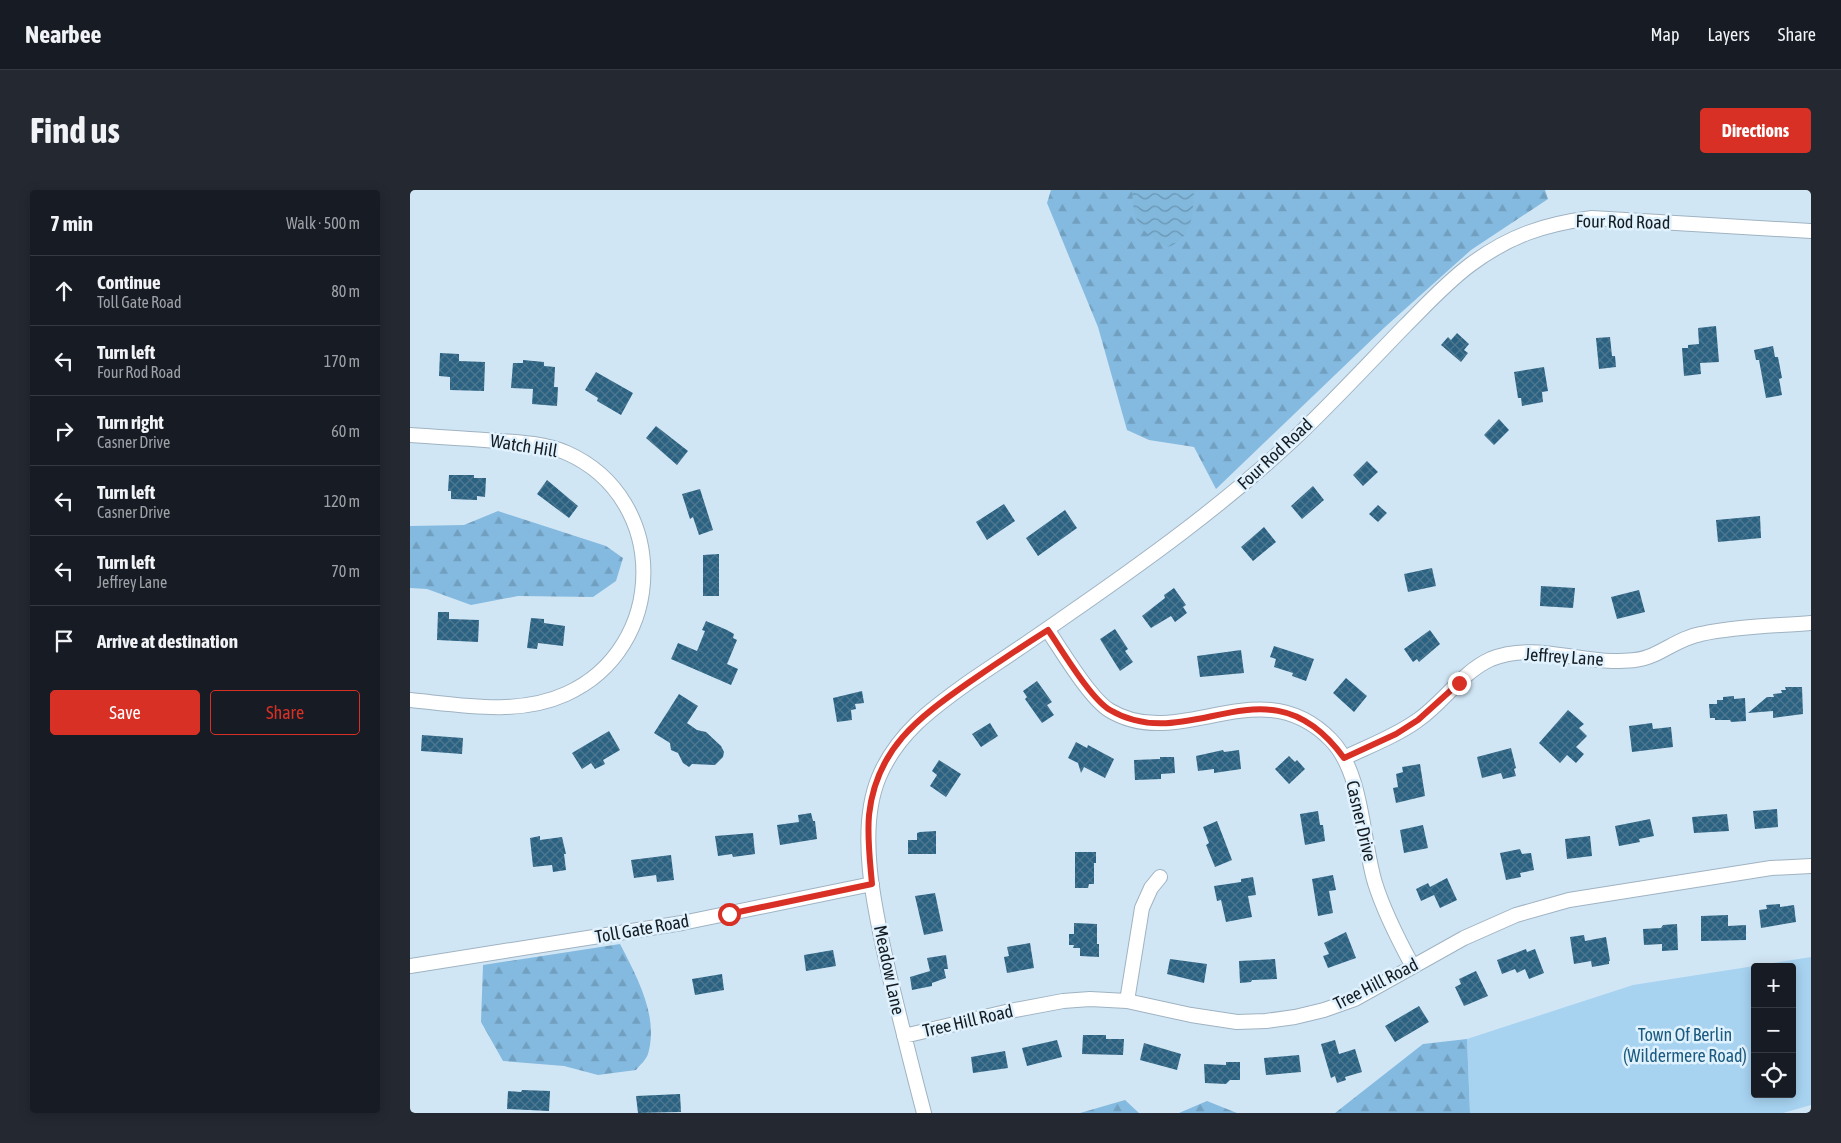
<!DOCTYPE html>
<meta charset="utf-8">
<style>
body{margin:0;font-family:"Asap Condensed",sans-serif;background:#242831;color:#f1f3f6}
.controls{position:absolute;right:15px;bottom:15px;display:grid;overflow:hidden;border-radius:5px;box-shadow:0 2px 12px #0003}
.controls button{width:45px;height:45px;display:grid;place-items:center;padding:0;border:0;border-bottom:1px solid #363941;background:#171b24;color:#f1f3f6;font:25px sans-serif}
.stop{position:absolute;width:15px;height:15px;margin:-11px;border:4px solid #d93025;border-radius:50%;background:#fff}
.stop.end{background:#d93025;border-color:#fff;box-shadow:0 1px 5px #0008}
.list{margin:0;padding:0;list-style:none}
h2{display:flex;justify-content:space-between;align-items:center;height:65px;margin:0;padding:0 20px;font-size:21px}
h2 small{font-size:16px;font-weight:400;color:#9ea1a6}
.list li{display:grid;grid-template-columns:32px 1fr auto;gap:15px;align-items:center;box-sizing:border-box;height:70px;padding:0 20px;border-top:1px solid #363941}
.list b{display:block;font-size:19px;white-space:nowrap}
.list p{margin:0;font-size:16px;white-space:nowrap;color:#9ea1a6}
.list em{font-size:16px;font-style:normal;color:#9ea1a6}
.actions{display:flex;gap:10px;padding:15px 20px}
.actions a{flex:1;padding:11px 0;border:1px solid #d93025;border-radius:5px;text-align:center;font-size:18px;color:#d93025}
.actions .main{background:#d93025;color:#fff}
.icon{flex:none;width:28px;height:28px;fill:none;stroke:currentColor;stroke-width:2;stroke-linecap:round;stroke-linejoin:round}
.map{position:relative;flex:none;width:1401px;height:923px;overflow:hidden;border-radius:5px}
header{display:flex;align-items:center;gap:30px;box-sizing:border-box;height:70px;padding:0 25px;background:#171b24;border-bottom:1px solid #363941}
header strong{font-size:24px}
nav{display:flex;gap:28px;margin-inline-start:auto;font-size:18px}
.intro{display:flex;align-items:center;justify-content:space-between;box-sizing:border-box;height:120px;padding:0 30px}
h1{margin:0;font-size:35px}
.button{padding:12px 22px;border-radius:5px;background:#d93025;color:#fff;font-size:18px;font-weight:700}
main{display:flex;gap:30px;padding:0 30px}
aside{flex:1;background:#171b24;border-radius:5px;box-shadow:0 2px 12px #0003}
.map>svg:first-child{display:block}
</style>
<header>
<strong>Nearbee</strong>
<nav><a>Map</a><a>Layers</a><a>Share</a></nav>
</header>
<div class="intro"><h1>Find us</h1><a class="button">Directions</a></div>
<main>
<aside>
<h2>7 min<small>Walk · 500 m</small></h2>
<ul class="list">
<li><svg class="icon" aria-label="ahead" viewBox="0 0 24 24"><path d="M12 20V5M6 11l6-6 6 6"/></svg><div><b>Continue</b><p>Toll Gate Road</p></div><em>80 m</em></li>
<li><svg class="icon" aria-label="left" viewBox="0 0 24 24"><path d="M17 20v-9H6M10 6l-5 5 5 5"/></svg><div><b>Turn left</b><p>Four Rod Road</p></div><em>170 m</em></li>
<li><svg class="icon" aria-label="right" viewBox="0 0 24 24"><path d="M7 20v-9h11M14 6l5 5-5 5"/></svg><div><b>Turn right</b><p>Casner Drive</p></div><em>60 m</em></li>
<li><svg class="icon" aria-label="left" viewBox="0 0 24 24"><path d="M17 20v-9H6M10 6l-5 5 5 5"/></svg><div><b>Turn left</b><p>Casner Drive</p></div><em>120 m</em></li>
<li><svg class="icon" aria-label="left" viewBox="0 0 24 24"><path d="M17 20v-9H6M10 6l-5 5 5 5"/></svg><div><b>Turn left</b><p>Jeffrey Lane</p></div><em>70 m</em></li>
<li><svg class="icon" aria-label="arrive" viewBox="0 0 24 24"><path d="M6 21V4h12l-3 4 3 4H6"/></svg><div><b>Arrive at destination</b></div></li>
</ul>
<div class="actions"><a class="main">Save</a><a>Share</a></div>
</aside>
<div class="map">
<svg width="1401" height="923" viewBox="0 0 1401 923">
<defs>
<pattern id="forest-firs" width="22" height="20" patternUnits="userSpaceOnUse" patternTransform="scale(1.25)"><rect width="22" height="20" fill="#84badf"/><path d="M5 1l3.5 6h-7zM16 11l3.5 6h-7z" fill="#719fbf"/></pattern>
<pattern id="water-waves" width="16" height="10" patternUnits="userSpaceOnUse" patternTransform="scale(1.25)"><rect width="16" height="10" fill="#82b8dc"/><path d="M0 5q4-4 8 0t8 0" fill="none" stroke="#6995b2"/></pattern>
<pattern id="building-cross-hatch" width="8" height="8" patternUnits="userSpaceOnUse" patternTransform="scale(1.25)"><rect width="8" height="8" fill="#2b6181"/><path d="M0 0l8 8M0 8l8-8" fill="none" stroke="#4e7890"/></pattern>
</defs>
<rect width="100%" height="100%" fill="#d1e6f5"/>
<path fill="#a7d3f1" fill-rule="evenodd" d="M1401 767V915L1373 923H1060L1057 849 1223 795ZM1345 777H1382V904H1345Z"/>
<path fill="url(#forest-firs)" d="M641 0H1135L1138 9 1061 60 975 137 806 299 784 257 739 250 717 240 688 137 637 13Z
M88 321 196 356 213 368 206 391 183 407 108 406 61 415 17 399 0 398V336L54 335Z
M210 754C227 787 249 826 238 864 236 870 230 875 226 880L188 885 154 876 93 871 71 832 73 775Z
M1057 849 1060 923H925L1013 854Z
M715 910 729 923H670Z
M797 911 827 923H769Z"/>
<path fill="url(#water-waves)" d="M722 0H784C783 23 783 48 758 57 728 40 724 34 722 0Z"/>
<path fill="url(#building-cross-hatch)" d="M1306 136 1309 172 1290 173 1291 184 1274 186 1272 158H1278V155L1289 154 1288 138Z
M1047 143 1059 154 1054 160 1058 163 1051 172 1031 155 1038 147 1041 150Z
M1200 147 1202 166H1205L1206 177 1189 179 1186 148Z
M1363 156 1365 167H1368L1372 188 1369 189 1372 205 1356 208 1349 170H1346L1344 160Z
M30 163 49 164V171L75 172 74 201 40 200V187L29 186Z
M113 170 134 172V176L145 177 144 197H148L147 216 122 214 123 199 101 198 103 173H113Z
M1134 177 1138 201 1132 202 1133 212 1112 216 1111 208H1108L1104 182Z
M186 182 223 203 211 225 187 211 188 208 175 200Z
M1089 229 1099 240 1084 255 1074 245Z
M246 236 278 261 267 275 236 248Z
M957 271 968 282 953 296 943 285Z
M39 285H64V288H76L75 307 67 306V310L41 309V301H38Z
M137 290 168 316 159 328 127 304Z
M903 296 914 310 892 329 881 316Z
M290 299 303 340 289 345 283 327 280 329 272 304Z
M594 314 605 331 577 350 566 332Z
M968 315 977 323 968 332 959 324Z
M655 320 667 338 628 366 616 348Z
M1350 326 1351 348 1308 352 1306 330Z
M854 337 866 352 843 371 831 357Z
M309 364V406H293V365Z
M1022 378 1026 396 998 402 994 384Z
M1131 396 1165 398 1163 418 1130 416Z
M764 398 776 415 773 417 777 423 765 432 761 426 741 438 732 426 755 408 754 405Z
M1229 400 1235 422 1207 429 1201 407Z
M28 422H39V429L69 430 68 452 27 450Z
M121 428 134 429V433L155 436 153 456 128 453 127 459 117 458Z
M296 431 317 440 324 444 323 448 327 450 317 474 328 479 321 495 261 469 268 453 287 461 295 441 292 440Z
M705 439 718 459 715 461 723 472 710 481 690 449Z
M1020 440 1030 454 1009 472 1007 469 1003 472 994 459Z
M864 456 904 469 896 491 882 486 883 483 864 477 866 469 860 467Z
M831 460 834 483 790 487 787 466Z
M936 488 957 506 944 522 923 503Z
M627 491 642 512 637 515 644 525 632 533 615 509 617 507 613 501Z
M1375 497H1392L1393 524 1363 528V521L1338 523 1357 507H1364L1363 504 1372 503 1371 500H1376Z
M452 501 454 513 445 514 446 519 441 520 442 530 427 532 423 508Z
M269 504 288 516 277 533 287 540 296 542 311 556 314 562 313 567 305 575 282 574 279 577 273 573 268 563 261 560 260 553 244 543Z
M1324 506V509L1335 508 1336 531 1321 532 1320 530H1305V528H1300L1299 514H1307V510H1313V507Z
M1158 520 1174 534 1169 538 1177 546 1166 557 1174 564 1166 573 1157 565 1150 573 1129 553Z
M580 533 588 546 571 557 562 544Z
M1242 533 1243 539 1261 537 1263 557 1222 562 1219 536Z
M199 541 210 560 193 570 195 574 185 579 181 573 172 579 162 563Z
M12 545 53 548 52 564 11 561Z
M666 552 677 558 678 555 704 569 695 588 674 577 671 583 668 573 658 568Z
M1101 558 1106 578 1104 579 1106 586 1093 589 1091 583 1072 588 1067 567Z
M813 560 814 562 829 560 831 579 804 583V579L788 581 786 566Z
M879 566 885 572 887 570 895 579 879 594 865 579Z
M750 567H764L765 583 751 584V589L725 590 724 570 750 569Z
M529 570 551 584 536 607 520 596 527 585 522 581Z
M1010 574 1015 606 986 613 983 598 988 597 986 584 993 582 992 577Z
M1367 619 1368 637 1345 639 1343 621Z
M908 621 910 635H913L915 651 895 655 890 624Z
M401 623 403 631H405L407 649 370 655 367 635 389 632 388 625Z
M1317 624 1319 641 1284 643 1282 627Z
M1240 629 1244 646 1229 649 1230 652 1209 656 1205 636Z
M807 631 822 670 805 677 796 655 799 653 793 637Z
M1013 635 1018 658 994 663 990 640Z
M526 641V664H498V650H507V643L510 642Z
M343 643 345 664 323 667 322 664 308 666 305 646Z
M130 646V650L152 647 156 664H154L156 680 143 682 142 675 123 677 120 648Z
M1180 646 1182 666 1157 669 1155 649Z
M1110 659 1112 664 1121 663 1124 680 1110 683 1111 687 1096 690 1090 663Z
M665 662H686V673H684V694H679L678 698H665Z
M261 665 264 690 247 692 246 685 224 688 221 670Z
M923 685 926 700 919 701 923 723 908 726 902 689Z
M843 687 846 705 838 706 842 727 816 732 811 710 807 711 804 696 831 692V689Z
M1037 688 1047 710 1030 718 1024 705 1011 711 1006 699 1018 693 1020 697Z
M525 703 533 741 514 745 505 706Z
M1370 714V717L1384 715 1386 732 1351 738 1349 720 1357 719 1356 715Z
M1318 725V736L1336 735V750L1291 751V726Z
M664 733 687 734V754H689V767L670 766V758H663L664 755H659V744H664Z
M1267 734 1268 760 1252 761V754L1234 755 1233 739 1251 738 1253 735Z
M936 742 946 768 918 778 913 766 919 764 914 753Z
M1174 745 1175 751 1196 747 1200 771H1199V774L1182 777 1181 771 1164 774 1160 747Z
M620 753 624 778 597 783 594 767 599 766 597 757Z
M1116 759 1117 762 1125 759 1134 783 1119 789 1115 779 1107 783 1105 779 1092 784 1087 770Z
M423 760 426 776 396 781 394 765Z
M536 765 538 779H534L536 788 522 793V796L502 800 500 787 520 781 517 768Z
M760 769 797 774 794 793 757 784Z
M865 769 867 789 842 790 841 792 830 793 829 771Z
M1066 781 1078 806 1054 816 1045 797 1051 794 1049 789Z
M312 784 314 800 285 805 282 789Z
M1009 816 1019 832 985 852 975 836Z
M673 845H696V849H714L713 865 672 864Z
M647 850 652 867 617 876 612 858Z
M925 850 929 864 945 859 952 882 935 887 936 890 927 893 925 886 921 888 911 854Z
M734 853 771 864 767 880 730 870Z
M595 861 598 878 563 883 561 867Z
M889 865 891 882 856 885 854 868Z
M816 872H830V890H820L816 894 795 893 794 874 816 875Z
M112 900 140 901 139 921 97 919 98 901 111 902Z
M270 904 271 922 228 923 226 906Z"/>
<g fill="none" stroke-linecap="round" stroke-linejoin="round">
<defs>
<path id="minor" d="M0 245C25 247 50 248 75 250 102 252 132 252 157 263 260 309 258 458 156 504 108 526 51 515 0 510
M637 439C652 461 679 507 699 520 770 564 850 477 921 550 953 583 952 650 965 693 974 722 988 749 1002 775
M934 568C959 556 986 546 1008 530 1034 512 1052 482 1081 469 1120 453 1162 470 1202 471 1216 471 1230 471 1243 465 1259 458 1273 447 1291 444 1327 436 1365 436 1401 433
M0 776 272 733 462 694
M717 811 732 718 741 698 750 687
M494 846 600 821 653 811 680 809 717 811 781 825 827 832 856 831 885 827 914 820 945 809 1054 748 1106 725 1159 710 1361 678 1401 676
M514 923C502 878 491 833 480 788 467 729 445 644 469 587 487 544 521 519 559 492 590 471 622 450 653 428 734 372 812 316 884 249 922 213 958 174 995 136 1016 115 1036 93 1060 75 1099 46 1134 34 1182 28L1401 41"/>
</defs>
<use href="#minor" stroke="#9fb3c2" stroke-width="16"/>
<use href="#minor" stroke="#fff" stroke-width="14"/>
</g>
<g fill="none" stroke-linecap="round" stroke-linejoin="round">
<path stroke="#d93025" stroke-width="6" d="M319 724 462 694C460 671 457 648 459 625 466 559 508 528 558 493 584 475 611 457 638 440 652 460 680 508 700 520 782 568 858 463 934 568L986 544 1008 530 1049 493"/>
</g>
<g text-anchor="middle" stroke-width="5" stroke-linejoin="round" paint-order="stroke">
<g font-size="18" fill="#151c22" stroke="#e1f2ff">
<text transform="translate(1213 32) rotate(1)" y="6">Four Rod Road</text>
<text transform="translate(114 256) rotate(9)" y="6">Watch Hill</text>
<text transform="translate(865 264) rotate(-43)" y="6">Four Rod Road</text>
<text transform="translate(1154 467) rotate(4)" y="6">Jeffrey Lane</text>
<text transform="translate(951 631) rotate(77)" y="6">Casner Drive</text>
<text transform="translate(232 739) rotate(-10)" y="6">Toll Gate Road</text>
<text transform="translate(479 780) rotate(78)" y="6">Meadow Lane</text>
<text transform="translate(966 794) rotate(-27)" y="6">Tree Hill Road</text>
<text transform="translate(558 831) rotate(-13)" y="6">Tree Hill Road</text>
</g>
<g font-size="18" fill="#1c5b7f" stroke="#e1f2ff">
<text x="1275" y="851">Town Of Berlin<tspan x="1275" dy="21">(Wildermere Road)</tspan></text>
</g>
</g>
</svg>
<div class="controls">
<button>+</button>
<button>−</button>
<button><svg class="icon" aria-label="locate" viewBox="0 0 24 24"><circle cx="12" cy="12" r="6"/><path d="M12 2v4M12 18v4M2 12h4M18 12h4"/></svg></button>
</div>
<div class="stop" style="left:319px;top:724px"></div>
<div class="stop end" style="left:1049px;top:493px"></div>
</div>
</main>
